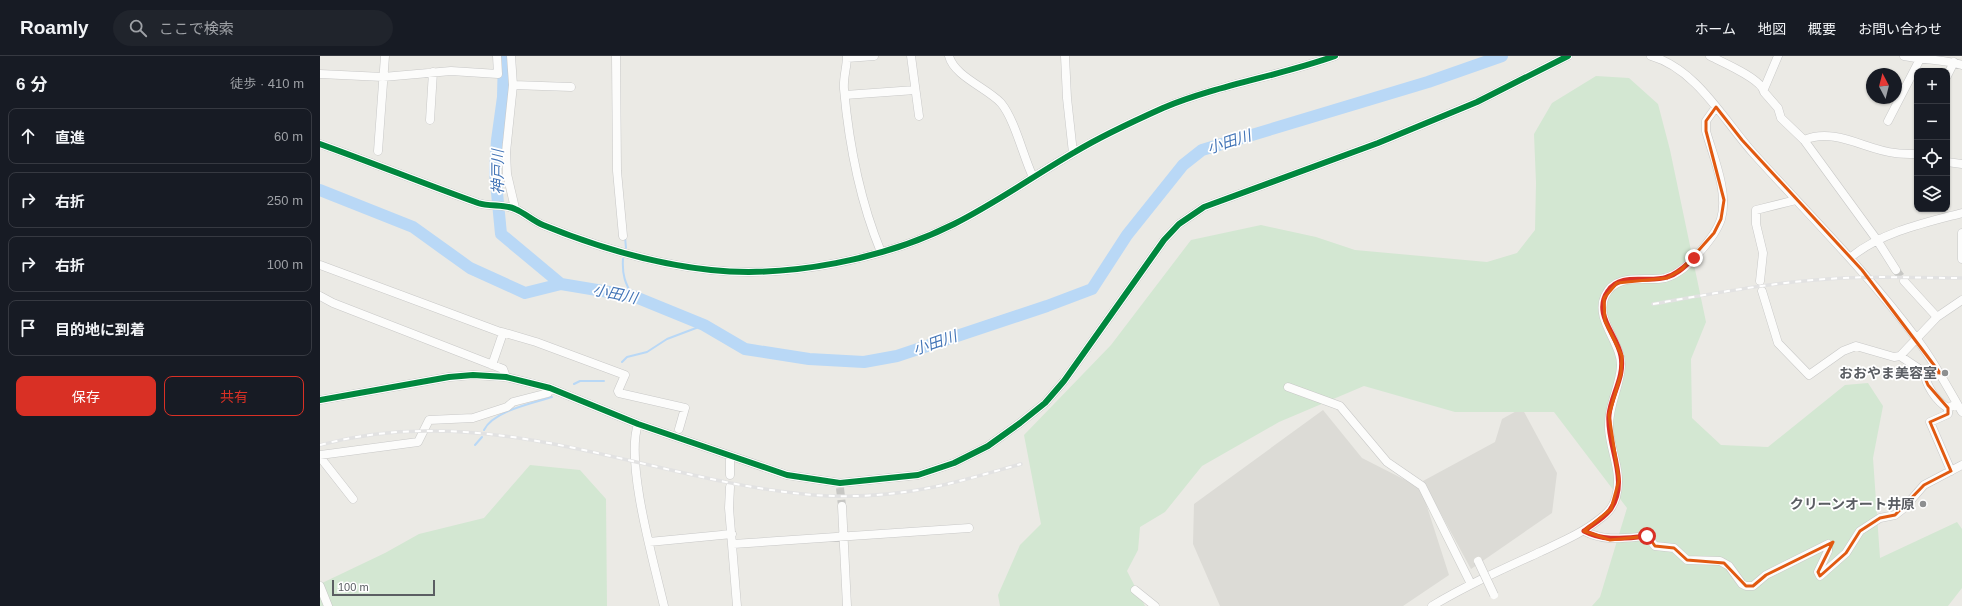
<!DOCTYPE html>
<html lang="ja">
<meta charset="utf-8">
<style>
body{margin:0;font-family:Arial,"Noto Sans JP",sans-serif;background:#20242c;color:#f1f3f6}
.controls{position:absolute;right:12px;top:12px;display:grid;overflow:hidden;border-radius:8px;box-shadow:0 1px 3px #0004}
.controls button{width:36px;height:36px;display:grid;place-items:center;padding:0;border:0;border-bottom:1px solid #363941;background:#171b24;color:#f1f3f6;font:20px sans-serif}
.compass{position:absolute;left:1546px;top:12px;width:36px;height:36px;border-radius:50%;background:#171b24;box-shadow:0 1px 3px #0004;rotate:353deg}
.scale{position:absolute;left:12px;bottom:10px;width:103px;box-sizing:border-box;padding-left:4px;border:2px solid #5b5e63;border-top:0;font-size:11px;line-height:14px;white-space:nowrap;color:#5b5e63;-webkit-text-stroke:3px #fff;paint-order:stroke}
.stop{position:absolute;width:12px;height:12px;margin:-9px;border:3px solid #d93025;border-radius:50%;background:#fff}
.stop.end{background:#d93025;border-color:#fff;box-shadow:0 1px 4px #0008}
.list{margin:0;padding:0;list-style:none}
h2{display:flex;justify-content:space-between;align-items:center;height:52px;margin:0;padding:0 16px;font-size:17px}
h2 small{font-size:13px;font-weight:400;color:#9ea1a6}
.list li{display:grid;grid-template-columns:26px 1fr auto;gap:12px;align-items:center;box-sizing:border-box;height:56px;margin:0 8px 8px;padding:0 8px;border:1px solid #363941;border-radius:8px}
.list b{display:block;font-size:15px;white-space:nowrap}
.list em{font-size:13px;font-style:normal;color:#9ea1a6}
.actions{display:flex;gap:8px;padding:12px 16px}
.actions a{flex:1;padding:9px 0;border:1px solid #d93025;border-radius:8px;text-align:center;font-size:14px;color:#d93025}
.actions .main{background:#d93025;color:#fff}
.icon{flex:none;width:22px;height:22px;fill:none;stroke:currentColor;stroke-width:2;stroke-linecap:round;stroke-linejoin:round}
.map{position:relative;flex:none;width:1642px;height:550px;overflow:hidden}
header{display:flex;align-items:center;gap:24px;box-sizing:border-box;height:56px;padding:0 20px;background:#171b24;border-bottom:1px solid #363941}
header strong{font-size:19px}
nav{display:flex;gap:22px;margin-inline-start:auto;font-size:14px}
.search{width:280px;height:36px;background:#20242c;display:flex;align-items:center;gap:10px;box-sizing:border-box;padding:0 14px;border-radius:22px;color:#9ea1a6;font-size:15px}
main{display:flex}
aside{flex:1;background:#171b24}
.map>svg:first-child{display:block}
</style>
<header>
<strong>Roamly</strong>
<div class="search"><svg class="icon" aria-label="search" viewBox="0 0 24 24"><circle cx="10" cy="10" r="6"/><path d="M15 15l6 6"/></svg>ここで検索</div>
<nav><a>ホーム</a><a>地図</a><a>概要</a><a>お問い合わせ</a></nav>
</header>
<main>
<aside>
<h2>6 分<small>徒歩 · 410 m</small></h2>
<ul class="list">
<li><svg class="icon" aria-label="ahead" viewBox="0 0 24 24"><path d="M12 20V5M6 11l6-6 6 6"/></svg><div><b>直進</b></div><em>60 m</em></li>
<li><svg class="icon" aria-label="right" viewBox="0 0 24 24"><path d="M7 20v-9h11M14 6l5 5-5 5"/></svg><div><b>右折</b></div><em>250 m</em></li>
<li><svg class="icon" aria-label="right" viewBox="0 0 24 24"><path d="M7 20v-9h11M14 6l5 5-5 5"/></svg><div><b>右折</b></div><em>100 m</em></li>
<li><svg class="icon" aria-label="arrive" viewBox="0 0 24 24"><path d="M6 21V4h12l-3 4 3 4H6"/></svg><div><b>目的地に到着</b></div></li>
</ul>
<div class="actions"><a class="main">保存</a><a>共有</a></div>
</aside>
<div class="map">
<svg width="1642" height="550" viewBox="0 0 1642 550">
<rect width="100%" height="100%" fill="#ebeae5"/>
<path fill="#dcdbd6" d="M1202 352 1237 417 1232 457 1151 513 1103 425 1175 386 1182 363Z
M1003 354 1042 402 1101 432 1129 519 1083 550H900L873 488 874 448Z"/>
<path fill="#d3e7d2" d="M1276 20 1309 22 1338 48 1350 94 1386 266 1371 303 1372 362 1401 389 1448 391 1525 329 1548 327 1563 350 1553 402 1560 502 1637 466 1642 473V532L1628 550H1272L1280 541 1307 452 1234 356H1135L1044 330 959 366 882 410 845 456 820 471 818 494 807 515 825 550H680L678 539 700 489 721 468 704 379 791 289 871 184 941 169 996 181 1035 194 1167 206 1197 197 1215 174 1216 127 1214 78 1232 47Z
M210 409 260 414 286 443 287 550H0V528L65 497 99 478 164 462Z"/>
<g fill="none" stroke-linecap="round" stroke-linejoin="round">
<path stroke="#b9d8f6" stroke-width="2" d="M305 181 306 192
M303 203C302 218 305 228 313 240
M302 306 307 301 327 296 347 283 384 269
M254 328 260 325H284
M164 374C173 355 213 347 232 341
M155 389 162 381"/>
<path stroke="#b9d8f6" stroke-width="12" d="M184 0 183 41 177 84 175 116 181 178 241 228
M0 134 93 171 150 212 205 237 241 228 313 240 384 269 425 293 489 303 544 306 577 300 727 250 772 233 807 179 863 109 882 94 1108 26 1182 0"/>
<path stroke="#c7c7c4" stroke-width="8" stroke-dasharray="8 4" stroke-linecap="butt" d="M1576 214 1584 225
M520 432 522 450"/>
<defs>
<path id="minor" d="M191 0 193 29 186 96 187 118 195 152
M296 0 297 115 303 180
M527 0C527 11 523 22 524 33 529 89 540 145 561 196
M591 0 599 60
M629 0C634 20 667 32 681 47 695 64 703 100 713 121
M745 0 747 42 753 97
M1331 0C1377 13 1404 65 1434 98 1489 159 1547 216 1596 282 1614 305 1627 331 1642 356
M1390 0C1402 6 1442 23 1444 36L1458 52 1461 62 1484 84 1557 184 1576 214
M1584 0C1604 4 1623 3 1642 9
M527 2 554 0
M0 18 63 21 131 15 178 18 177 0
M1627 20 1634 6
M193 29 251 31
M1444 33 1458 0
M525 39 595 34
M110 64 113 16
M1568 65 1600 3
M1484 84C1515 71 1546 94 1575 97 1582 98 1590 98 1597 98
M0 88C53 107 105 128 158 147 170 151 185 148 195 153 205 157 213 165 223 169 277 191 333 208 391 214 469 222 565 203 634 168 676 147 715 119 755 96 783 79 814 65 843 52 898 29 959 20 1015 0
M58 95 65 0
M1627 106 1642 108
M1642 177V203
M1531 201C1562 176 1604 167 1642 157
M0 209 183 277 172 309
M1440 225 1443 197 1436 168V154L1476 144
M1584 225 1617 261
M1442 235 1458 287 1489 319 1523 295 1536 290 1574 301 1580 300 1617 261 1642 244
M0 240 13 247 183 313 186 321
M182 276 216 286 305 319 298 335 299 337 365 352 359 373
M1580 300 1601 314 1620 317
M1605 315C1604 328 1617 346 1628 352
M968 331 1020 350 1067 406 1102 430 1151 528
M0 344 129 321 153 319 186 321 230 332 318 368 467 419 520 427 598 419 634 407 668 390 700 367 725 347 744 325 844 184 859 168 884 151 1058 87 1157 46 1248 0
M318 368C305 407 334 507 344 550
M0 399 98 386 109 364 153 362 187 351 193 346 228 337 230 332
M0 401 33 443
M1631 415 1610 366 1628 358V352L1637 348
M410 419V401
M410 431 409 452 417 550
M522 450 527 550
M1264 475C1285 486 1304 482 1327 480L1335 490 1354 492 1367 504 1400 505 1409 510 1422 528 1426 530H1433L1446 519 1508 488V495L1498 516 1500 520 1526 497 1540 475 1560 462 1575 459 1584 452 1604 429 1642 409
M329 486 412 478
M413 488 649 472
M0 530 8 550
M815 534 835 550
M1112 550C1147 529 1183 513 1220 496 1241 486 1263 477 1281 462 1288 457 1294 449 1296 441 1303 416 1290 395 1289 372 1288 349 1300 331 1301 310 1302 287 1274 263 1285 240 1296 216 1325 226 1345 222 1357 219 1370 208 1377 199 1387 188 1397 176 1401 163 1409 137 1393 100 1386 75V65L1396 51"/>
</defs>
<use href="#minor" stroke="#c8c8c7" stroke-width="9"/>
<use href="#minor" stroke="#fcfcfb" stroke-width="8"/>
<defs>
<path id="rail" d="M1333 248C1396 237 1459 225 1523 222 1563 220 1602 222 1642 222
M0 389C34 380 71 375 106 375 236 373 364 428 493 439 533 442 575 439 614 431 643 425 672 416 701 408"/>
</defs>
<use href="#rail" stroke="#e2e2e2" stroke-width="3.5"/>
<use href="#rail" stroke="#fff" stroke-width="2" stroke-dasharray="6" stroke-linecap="butt"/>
<defs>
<path id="minor-bridge" d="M1158 505 1174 539"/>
</defs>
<use href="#minor-bridge" stroke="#c8c8c7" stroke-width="9" stroke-linecap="butt"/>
<use href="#minor-bridge" stroke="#fcfcfb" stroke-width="8"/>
<defs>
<path id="cycleway" d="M0 88C53 107 105 128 158 147 170 151 185 148 195 153 205 157 213 165 223 169 277 191 333 208 391 214 469 222 565 203 634 168 676 147 715 119 755 96 783 79 814 65 843 52 898 29 959 20 1015 0
M0 344 129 321 153 319 186 321 230 332 318 368 467 419 520 427 598 419 634 407 668 390 700 367 725 347 744 325 844 184 859 168 884 151 1058 87 1157 46 1248 0"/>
</defs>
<use href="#cycleway" stroke="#fff" stroke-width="8"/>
<use href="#cycleway" stroke="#00873e" stroke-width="6"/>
</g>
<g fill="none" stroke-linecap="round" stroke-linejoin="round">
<path stroke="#d93025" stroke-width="5" d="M1327 480C1304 482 1285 486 1264 475 1273 468 1283 463 1290 454 1311 425 1286 390 1289 359 1291 339 1305 321 1301 300 1297 278 1272 258 1288 235 1301 215 1328 228 1347 221 1358 218 1366 209 1374 202"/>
</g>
<path fill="none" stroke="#e15910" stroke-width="3" stroke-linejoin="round" d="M1396 51 1422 84 1542 214 1620 317 1602 315 1608 329 1628 352V358L1610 366 1631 415 1604 429 1575 459 1560 462 1540 475 1526 497 1500 520 1498 516 1513 486 1446 519 1433 530H1426L1404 507 1367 504 1354 492 1335 490 1328 480 1290 484 1264 475 1291 453 1299 424 1289 359 1301 318 1302 300 1285 265 1284 242 1297 227 1347 222 1362 213 1394 177 1401 163 1404 144 1386 75V65Z"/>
<g fill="#8d8f90" stroke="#fff" stroke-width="1.5">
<circle cx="1625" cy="317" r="4"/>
<circle cx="1603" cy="448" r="4"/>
</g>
<g text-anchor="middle" stroke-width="3.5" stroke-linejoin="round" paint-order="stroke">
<g font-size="14" font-weight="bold" fill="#5b5e63" stroke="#fff" text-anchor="end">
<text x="1617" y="322">おおやま美容室</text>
<text x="1595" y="453">クリーンオート井原</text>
</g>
<g font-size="15" font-style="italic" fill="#4375b7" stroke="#fff">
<text transform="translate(909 86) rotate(-18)" y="5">小田川</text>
<text transform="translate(178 116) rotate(-90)" y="5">神戸川</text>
<text transform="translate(295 238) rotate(12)" y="5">小田川</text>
<text transform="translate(615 287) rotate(-19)" y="5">小田川</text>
</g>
</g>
</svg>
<div class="controls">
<button>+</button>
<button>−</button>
<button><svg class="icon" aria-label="locate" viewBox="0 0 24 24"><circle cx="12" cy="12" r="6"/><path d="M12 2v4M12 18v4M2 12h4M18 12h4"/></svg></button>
<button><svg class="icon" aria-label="layers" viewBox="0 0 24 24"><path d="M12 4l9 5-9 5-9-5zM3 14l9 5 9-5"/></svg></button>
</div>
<svg class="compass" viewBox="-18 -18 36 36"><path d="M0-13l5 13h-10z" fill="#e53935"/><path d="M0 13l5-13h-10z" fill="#9ea1a6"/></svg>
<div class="scale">100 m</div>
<div class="stop" style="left:1327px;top:480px"></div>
<div class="stop end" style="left:1374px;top:202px"></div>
</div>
</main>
